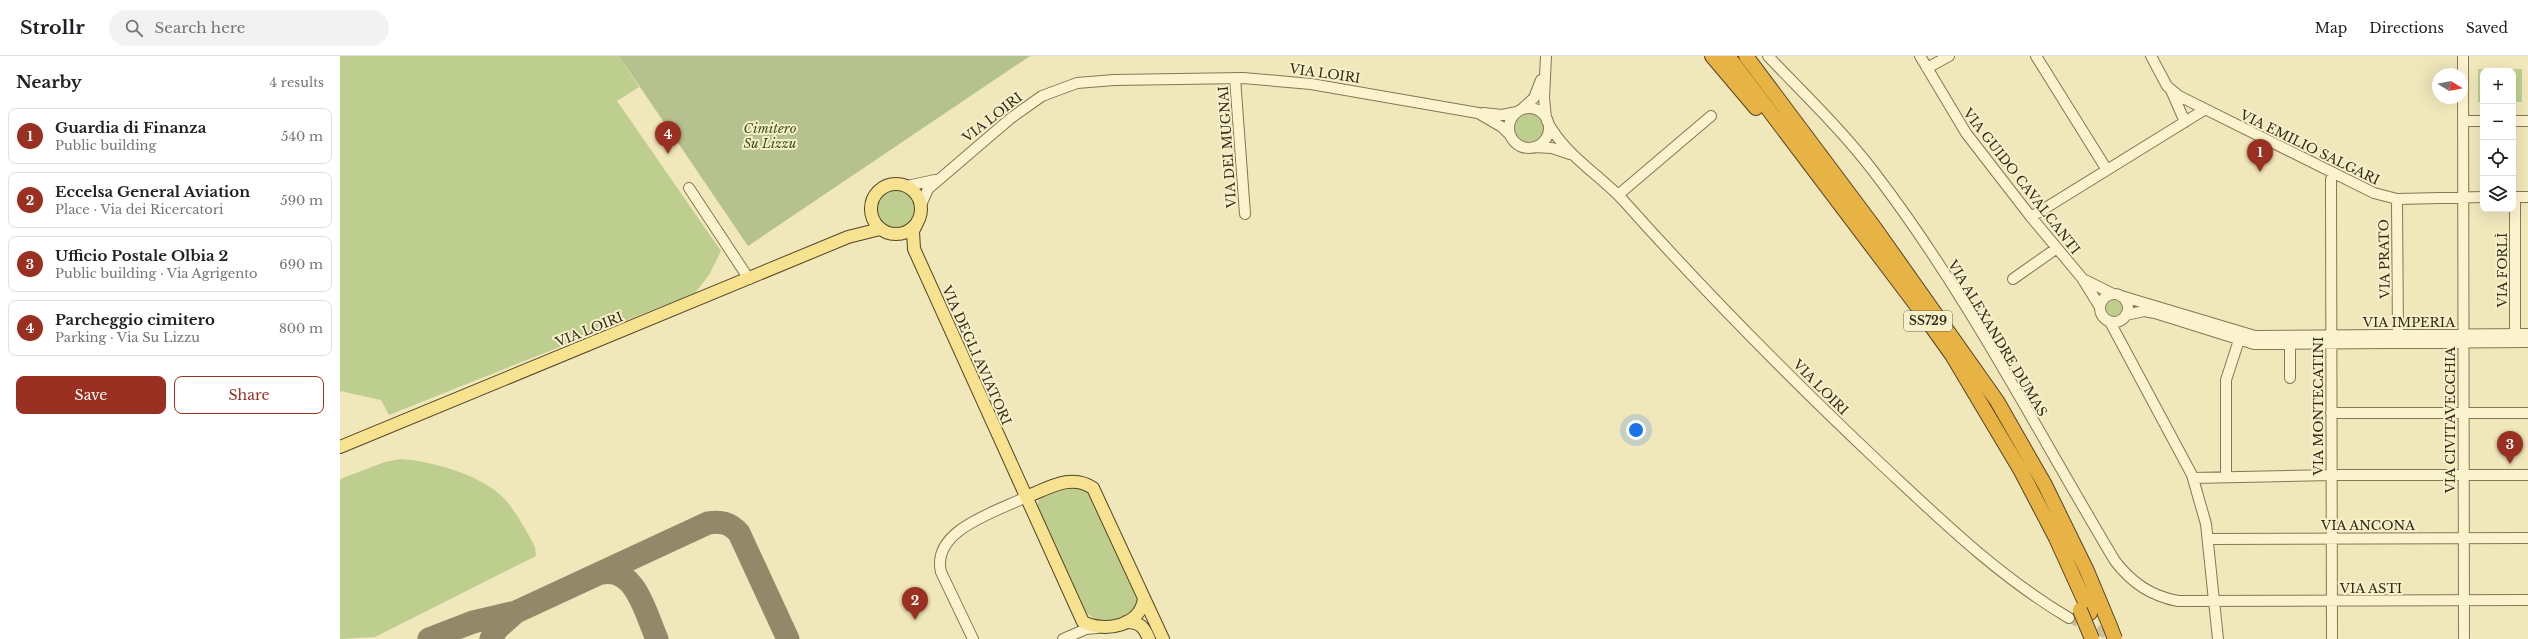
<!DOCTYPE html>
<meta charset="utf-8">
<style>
body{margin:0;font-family:"Libre Baskerville",serif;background:#f2f2f2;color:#202124}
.controls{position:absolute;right:12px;top:12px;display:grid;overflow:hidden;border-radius:8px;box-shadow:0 4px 16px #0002}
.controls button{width:36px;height:36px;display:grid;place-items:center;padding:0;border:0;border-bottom:1px solid #e0e0e0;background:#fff;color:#202124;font:20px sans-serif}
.compass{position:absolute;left:2092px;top:12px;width:36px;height:36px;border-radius:50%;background:#fff;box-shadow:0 4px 16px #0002;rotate:100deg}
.you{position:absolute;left:1296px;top:374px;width:14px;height:14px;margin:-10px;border:3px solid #fff;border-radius:50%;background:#1a73e8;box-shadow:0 0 0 6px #1a73e833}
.badge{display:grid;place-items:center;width:26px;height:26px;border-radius:50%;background:#993021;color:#fff;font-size:13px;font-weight:700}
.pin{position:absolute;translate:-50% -33px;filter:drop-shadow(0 1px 2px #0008)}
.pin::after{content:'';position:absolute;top:21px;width:14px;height:12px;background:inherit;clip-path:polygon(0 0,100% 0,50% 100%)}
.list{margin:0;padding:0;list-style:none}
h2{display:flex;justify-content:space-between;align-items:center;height:52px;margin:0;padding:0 16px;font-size:17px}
h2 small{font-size:13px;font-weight:400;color:#757577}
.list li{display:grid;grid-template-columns:26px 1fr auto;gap:12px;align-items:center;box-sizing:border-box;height:56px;margin:0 8px 8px;padding:0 8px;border:1px solid #e0e0e0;border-radius:8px}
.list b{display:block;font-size:15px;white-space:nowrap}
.list p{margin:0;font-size:13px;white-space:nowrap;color:#757577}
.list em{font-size:13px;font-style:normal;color:#757577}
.actions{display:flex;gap:8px;padding:12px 16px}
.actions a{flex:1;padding:9px 0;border:1px solid #993021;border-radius:8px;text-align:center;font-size:14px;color:#993021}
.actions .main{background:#993021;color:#fff}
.icon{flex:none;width:22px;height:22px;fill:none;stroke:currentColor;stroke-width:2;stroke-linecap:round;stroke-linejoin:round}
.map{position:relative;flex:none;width:2188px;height:583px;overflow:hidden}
header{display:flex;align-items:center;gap:24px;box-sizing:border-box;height:56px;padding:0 20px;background:#fff;border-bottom:1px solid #e0e0e0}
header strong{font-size:19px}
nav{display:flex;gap:22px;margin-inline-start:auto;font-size:14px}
.search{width:280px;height:36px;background:#f2f2f2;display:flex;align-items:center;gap:10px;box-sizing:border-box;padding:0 14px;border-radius:22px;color:#757577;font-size:15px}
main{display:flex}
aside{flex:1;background:#fff}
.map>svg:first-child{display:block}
</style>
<header>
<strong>Strollr</strong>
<div class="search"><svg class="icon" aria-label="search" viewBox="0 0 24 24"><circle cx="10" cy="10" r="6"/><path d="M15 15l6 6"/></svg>Search here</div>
<nav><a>Map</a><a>Directions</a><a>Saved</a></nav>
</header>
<main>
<aside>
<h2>Nearby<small>4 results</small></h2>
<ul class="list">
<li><span class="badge">1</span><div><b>Guardia di Finanza</b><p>Public building</p></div><em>540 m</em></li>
<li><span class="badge">2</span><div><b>Eccelsa General Aviation</b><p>Place · Via dei Ricercatori</p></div><em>590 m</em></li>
<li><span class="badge">3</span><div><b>Ufficio Postale Olbia 2</b><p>Public building · Via Agrigento</p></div><em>690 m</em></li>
<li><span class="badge">4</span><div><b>Parcheggio cimitero</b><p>Parking · Via Su Lizzu</p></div><em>800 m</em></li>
</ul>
<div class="actions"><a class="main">Save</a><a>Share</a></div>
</aside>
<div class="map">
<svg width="2188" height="583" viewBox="0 0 2188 583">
<rect width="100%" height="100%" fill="#f0e7bb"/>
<path fill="#bece8f" d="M0 0H279L299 31 277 45 381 195 369 219 355 237 49 359 41 344 0 335Z
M2138 13H2182V46H2173V15H2143V46H2138Z
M1173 72a16 16 0 1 1 32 0a16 16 0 1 1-32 0Z
M536 153a20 20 0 1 1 40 0a20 20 0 1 1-40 0Z
M1766 252a8 8 0 1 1 16 0a8 8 0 1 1-16 0Z
M60 403C93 405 147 420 168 447 179 461 187 476 195 491L196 500 35 581 0 583V423L45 406Z
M727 430H736L749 436 798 543 799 548C786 564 763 574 746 556L697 449 700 441Z"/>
<path fill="#b5c18f" d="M279 0H690L408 190Z"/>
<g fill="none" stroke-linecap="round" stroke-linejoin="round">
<path stroke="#92896a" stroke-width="23" d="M263 517C296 511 306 559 317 583
M89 583 133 566 176 556 368 467C382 465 390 467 399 477L448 583
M151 583 157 573 175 557"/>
<path stroke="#cbc19b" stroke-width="10" stroke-dasharray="10 5" stroke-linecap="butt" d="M1729 562 1776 582"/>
<defs>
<path id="minor" d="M1428 0C1464 38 1502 74 1534 116 1627 237 1697 375 1775 505 1792 527 1811 540 1838 545L2188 544
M1580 0 1626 77 1691 161 1742 222 1760 251
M1696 0 1767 114
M1811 0 1827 30 1839 40 2034 137 2057 143 2143 141
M2123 0 2124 583
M1587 12 1609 0
M895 22 905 158
M1831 34 1845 66
M1169 72a20 20 0 1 1 40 0a20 20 0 1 1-40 0Z
M1182 53 1194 42 1201 24
M1143 57 1162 59 1177 56
M1206 62 1204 42 1206 0
M1207 65C1224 98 1257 117 1282 143 1364 235 1451 323 1541 408 1600 463 1658 520 1729 562
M2123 65H2143
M2173 65H2188
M1194 91 1212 92 1230 98
M567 130 595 124
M349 132 409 223
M1278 139 1371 60
M2173 141H2188
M2175 141V283
M2057 143 2058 285
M581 149 588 133 671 62 702 40 737 27 774 24 903 22 971 28 1138 57 1162 71 1171 80
M1691 161 1864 54
M1673 223 1717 192
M1745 224 1773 238
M1760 252a14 14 0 1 1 28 0a14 14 0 1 1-28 0Z
M1781 240 1915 280 2188 278
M1786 259 1804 255 1815 257 1914 288 2188 286
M1770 266 1852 419 1866 468 1878 583
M1950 322V282
M1991 357H2188
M1886 421V324L1899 284
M1853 422 1991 419H2188
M1868 483 2188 482
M633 583 601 516C591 474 656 456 686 441
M723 583 746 573 757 572
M1992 583 1991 124 1993 117"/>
<path id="major" d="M531 153a25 25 0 1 1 50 0a25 25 0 1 1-50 0Z
M577 167 573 175 574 193 743 566C765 577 801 570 804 542
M0 391 508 181 540 173
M686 441C709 432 731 417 753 432L823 583
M786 566C800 566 804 571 809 583"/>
<path id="highway" d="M1372 0 1416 52
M1388 0 1580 254 1612 299 1681 415 1716 482 1750 557
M1406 0 1534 171 1657 345 1705 429 1747 515 1770 570"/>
</defs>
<use href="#minor" stroke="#877654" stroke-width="12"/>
<use href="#major" stroke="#544329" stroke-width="14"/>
<use href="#highway" stroke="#544329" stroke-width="16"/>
<use href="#minor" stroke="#fbf3ce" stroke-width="10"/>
<use href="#major" stroke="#f7e38f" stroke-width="12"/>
<use href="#highway" stroke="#e6b344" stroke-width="14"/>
<defs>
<path id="highway-bridge" d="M1740 554 1752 583
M1770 570 1775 583"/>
</defs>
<use href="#highway-bridge" stroke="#544329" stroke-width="16" stroke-linecap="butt"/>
<use href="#highway-bridge" stroke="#e6b344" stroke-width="14"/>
</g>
<g text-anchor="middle" stroke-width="4" stroke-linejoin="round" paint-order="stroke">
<rect fill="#f7f0ca" stroke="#6f664f" stroke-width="1" x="1564" y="255" width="48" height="20" rx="3"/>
<g font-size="12" font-weight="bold" fill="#352b1a">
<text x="1588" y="269">SS729</text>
</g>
<g font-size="13" fill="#352b1a" stroke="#f7f0ca">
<text transform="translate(985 17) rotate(8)" y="5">VIA LOIRI</text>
<text transform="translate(652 61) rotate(-38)" y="5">VIA LOIRI</text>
<text transform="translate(887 91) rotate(-94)" y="5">VIA DEI MUGNAI</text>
<text transform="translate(1970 91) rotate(26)" y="5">VIA EMILIO SALGARI</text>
<text transform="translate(1682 125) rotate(52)" y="5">VIA GUIDO CAVALCANTI</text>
<text transform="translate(2044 203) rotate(-91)" y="5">VIA PRATO</text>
<text transform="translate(2162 214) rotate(-90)" y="5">VIA FORLÌ</text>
<text x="2069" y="271">VIA IMPERIA</text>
<text transform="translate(249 273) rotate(-22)" y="5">VIA LOIRI</text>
<text transform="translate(1658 282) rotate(59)" y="5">VIA ALEXANDRE DUMAS</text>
<text transform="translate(637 299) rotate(66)" y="5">VIA DEGLI AVIATORI</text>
<text transform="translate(1481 331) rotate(45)" y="5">VIA LOIRI</text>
<text transform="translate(1978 350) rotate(-90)" y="5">VIA MONTECATINI</text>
<text transform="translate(2110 364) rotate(-90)" y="5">VIA CIVITAVECCHIA</text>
<text x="2028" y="474">VIA ANCONA</text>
<text x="2031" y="537">VIA ASTI</text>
</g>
<g font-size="13" font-style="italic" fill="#3f531f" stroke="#f7f0ca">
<text x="430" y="77">Cimitero<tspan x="430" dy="15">Su Lizzu</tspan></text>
</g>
</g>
</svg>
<div class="controls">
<button>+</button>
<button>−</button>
<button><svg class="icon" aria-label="locate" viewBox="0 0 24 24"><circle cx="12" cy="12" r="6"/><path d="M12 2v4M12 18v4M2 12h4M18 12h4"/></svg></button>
<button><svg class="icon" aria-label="layers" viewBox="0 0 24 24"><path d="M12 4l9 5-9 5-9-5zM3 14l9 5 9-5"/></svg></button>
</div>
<svg class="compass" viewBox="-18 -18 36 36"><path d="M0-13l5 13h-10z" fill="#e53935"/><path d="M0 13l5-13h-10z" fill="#757577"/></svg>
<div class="you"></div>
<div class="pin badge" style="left:1920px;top:116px">1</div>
<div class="pin badge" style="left:575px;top:564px">2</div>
<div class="pin badge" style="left:2170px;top:408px">3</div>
<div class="pin badge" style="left:328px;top:98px">4</div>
</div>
</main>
